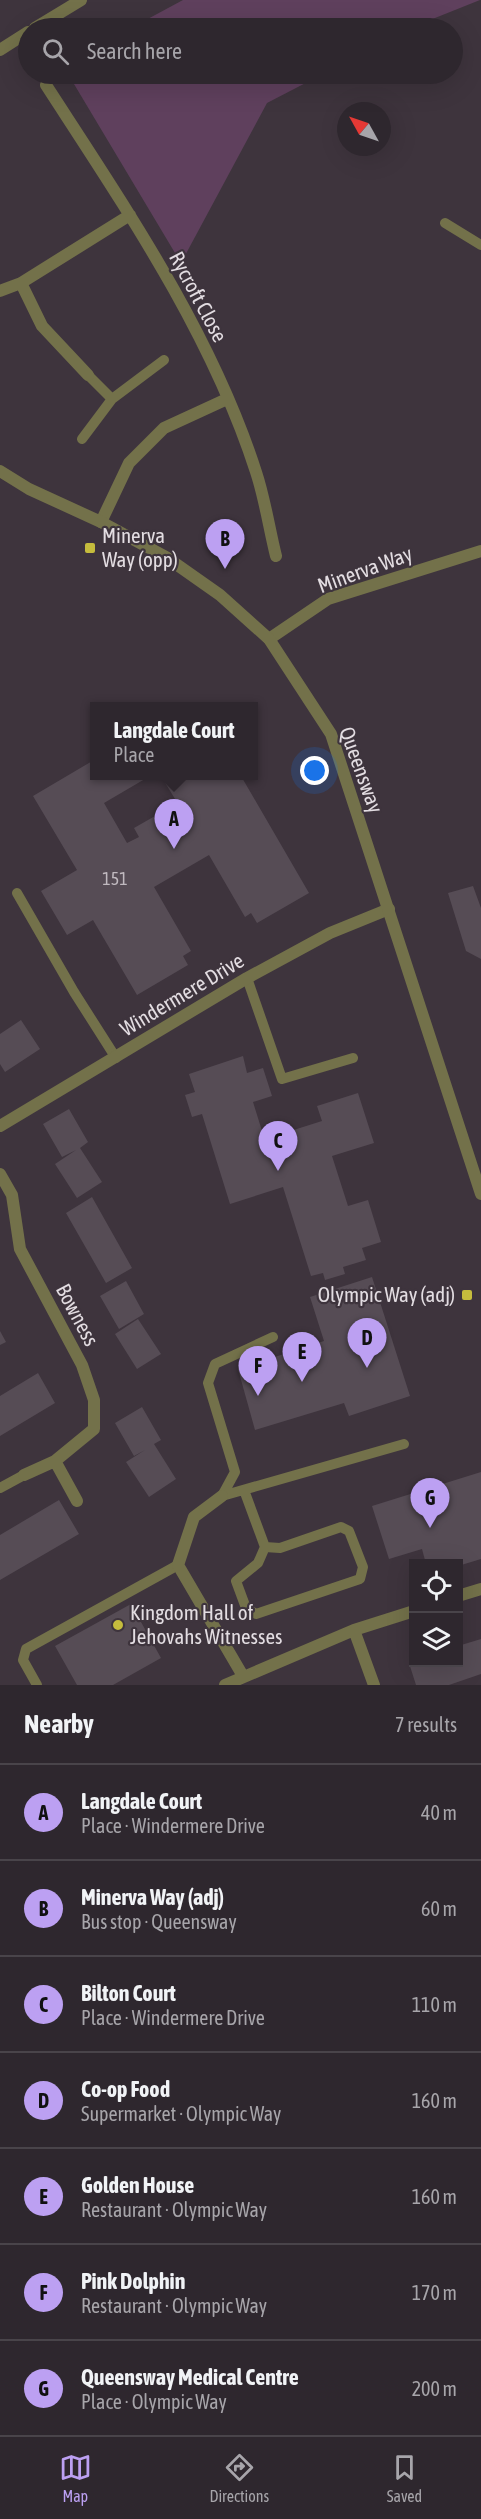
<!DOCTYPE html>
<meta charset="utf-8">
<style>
body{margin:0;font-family:"Asap Condensed",sans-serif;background:#362f36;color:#f1f3f6}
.controls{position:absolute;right:18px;bottom:18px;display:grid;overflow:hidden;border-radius:0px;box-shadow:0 6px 24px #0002}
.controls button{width:54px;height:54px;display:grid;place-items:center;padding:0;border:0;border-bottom:2px solid #49444a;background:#2e272e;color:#f1f3f6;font:30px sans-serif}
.compass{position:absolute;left:337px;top:102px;width:54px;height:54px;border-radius:50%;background:#2e272e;box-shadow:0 6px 24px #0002;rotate:310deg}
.you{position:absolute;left:315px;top:771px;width:21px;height:21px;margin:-15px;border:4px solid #fff;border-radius:50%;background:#1a73e8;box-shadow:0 0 0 9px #1a73e833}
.badge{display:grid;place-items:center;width:39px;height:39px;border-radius:50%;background:#bca0f2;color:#111;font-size:20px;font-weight:700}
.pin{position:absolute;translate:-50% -50px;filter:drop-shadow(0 2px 3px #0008)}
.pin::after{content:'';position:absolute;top:32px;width:21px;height:18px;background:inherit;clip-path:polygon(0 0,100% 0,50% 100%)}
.popup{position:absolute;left:90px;top:702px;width:168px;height:78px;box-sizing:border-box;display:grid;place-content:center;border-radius:0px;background:#2e272e;filter:drop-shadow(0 2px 4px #0005);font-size:20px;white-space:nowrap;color:#a7a5aa}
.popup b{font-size:22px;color:#f1f3f6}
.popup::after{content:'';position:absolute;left:50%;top:100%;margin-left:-12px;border:12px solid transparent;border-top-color:#2e272e}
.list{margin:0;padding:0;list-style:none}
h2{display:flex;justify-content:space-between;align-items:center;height:78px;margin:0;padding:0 24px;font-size:26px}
h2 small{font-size:20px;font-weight:400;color:#a7a5aa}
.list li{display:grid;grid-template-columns:39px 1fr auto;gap:18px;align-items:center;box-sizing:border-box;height:96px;padding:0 24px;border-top:2px solid #49444a}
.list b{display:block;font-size:22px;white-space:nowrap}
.list p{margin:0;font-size:20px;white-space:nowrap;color:#a7a5aa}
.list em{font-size:20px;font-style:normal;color:#a7a5aa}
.icon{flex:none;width:33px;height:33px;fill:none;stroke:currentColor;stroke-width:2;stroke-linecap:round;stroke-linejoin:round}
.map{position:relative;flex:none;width:481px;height:1685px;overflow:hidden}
.search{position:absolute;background:#2e272e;box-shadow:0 6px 24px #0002;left:18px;right:18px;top:18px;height:66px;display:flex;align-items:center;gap:15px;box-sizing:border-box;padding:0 21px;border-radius:33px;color:#a7a5aa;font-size:22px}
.sheet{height:750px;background:#2e272e}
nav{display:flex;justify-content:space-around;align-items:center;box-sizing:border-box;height:84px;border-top:2px solid #49444a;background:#2e272e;font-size:16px;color:#a7a5aa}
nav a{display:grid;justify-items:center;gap:3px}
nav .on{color:#bca0f2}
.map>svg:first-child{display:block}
</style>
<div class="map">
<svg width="481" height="1685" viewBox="0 0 481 1685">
<rect width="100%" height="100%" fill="#3e343d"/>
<path fill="#5f405d" d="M183 0H480L410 28H131Z
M68 74H323L267 103 181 263Z"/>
<path fill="#564c55" d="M94 760V776H150L104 803 127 843 139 837 134 828 155 816 160 825 183 812 161 776H241L309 893 257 923 251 913 245 917 209 855 154 887 191 951 183 956 188 965 137 995 93 920 67 935 41 891 77 870 33 796Z
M473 886 481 908V959L466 951 448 893Z
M21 1020 40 1049 5 1072 0 1064V1034Z
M243 1056 247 1073 263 1068 272 1096 253 1102 267 1147 284 1141 281 1134 322 1121 317 1106 358 1093 374 1143 332 1156 348 1206 368 1200 381 1242 362 1248 366 1260 343 1267 345 1274 325 1280 323 1273 311 1276 283 1187 230 1204 202 1114 192 1117 185 1095 195 1092 189 1074Z
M69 1109 88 1142 80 1148 102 1182 77 1198 55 1164 76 1150 62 1157 43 1124Z
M92 1197 132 1268 106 1283 66 1213Z
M372 1277 410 1396 349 1416 344 1403 255 1430 238 1369 324 1341 310 1297Z
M126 1281 144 1314 119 1329 100 1296Z
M138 1319 161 1354 137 1369 115 1334Z
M0 1331 6 1342 0 1345Z
M38 1373 55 1403 0 1436V1396Z
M142 1407 161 1440 154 1444 176 1479 149 1497 126 1462 145 1450 134 1456 115 1423Z
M481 1472V1559L458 1566V1564H426L422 1549 389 1559 372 1506Z
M59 1500 79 1534 0 1580V1535Z
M131 1604 161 1658 113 1685H77L55 1646Z
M481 1639V1674L449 1685H416L409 1663 458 1662V1646Z"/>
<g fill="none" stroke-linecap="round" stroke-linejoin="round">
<path stroke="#73714a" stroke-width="10" d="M445 223 481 245
M88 375 112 399
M82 439 112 399 164 360
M17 893 74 992 116 1058
M247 978 282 1079 353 1058
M0 1488 24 1475
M244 1490 265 1547 258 1563 236 1581 246 1608 256 1614 360 1579 363 1567 349 1531 341 1527 280 1548 265 1547
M222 1496 235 1472 208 1383 215 1364 273 1337
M222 1496 404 1444
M37 1685 23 1660 26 1649 178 1565"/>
<path stroke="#73714a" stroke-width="12" d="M46 85C125 207 211 332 256 472 265 499 269 528 276 556
M21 283 42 326 88 375
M0 291 21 283 130 215
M101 522 129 463 164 428 227 399
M269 639 328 599 481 551
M0 1126 247 978 330 933 389 909
M0 1174 12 1195 20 1249 82 1365 94 1400V1429L55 1461 24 1475
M55 1461 77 1501
M222 1496 194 1517 178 1565 243 1676
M458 1596 481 1589
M354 1630 374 1685
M225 1685 354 1630 414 1611"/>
<path stroke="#73714a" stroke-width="12" d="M35 28 81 0
M0 50 28 32
M0 471 29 489 101 522 166 557 220 595 269 639 331 734 481 1194"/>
</g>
<g fill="#c5bc3d" stroke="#3e343d" stroke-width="2">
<rect x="84" y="542" width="12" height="12" rx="3"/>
<rect x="461" y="1289" width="12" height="12" rx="3"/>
<circle cx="118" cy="1625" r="6"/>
</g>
<g text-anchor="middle" stroke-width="4.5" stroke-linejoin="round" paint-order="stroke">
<g font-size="18" fill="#c0b9bf">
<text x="115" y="885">151</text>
</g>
<g font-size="21" fill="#e3dde2" stroke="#3e343d">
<text transform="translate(198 297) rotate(62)" y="7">Rycroft Close</text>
<text transform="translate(365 570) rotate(-20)" y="7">Minerva Way</text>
<text transform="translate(361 770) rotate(70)" y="7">Queensway</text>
<text transform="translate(182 995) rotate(-31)" y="7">Windermere Drive</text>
<text transform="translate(77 1315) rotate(62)" y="7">Bowness</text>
</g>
<g font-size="21" fill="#e3dde2" stroke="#3e343d" text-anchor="start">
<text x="102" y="543">Minerva<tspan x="102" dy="24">Way (opp)</tspan></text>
<text x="455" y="1302" text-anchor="end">Olympic Way (adj)</text>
<text x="130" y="1620">Kingdom Hall of<tspan x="130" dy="24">Jehovahs Witnesses</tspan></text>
</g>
</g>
</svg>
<div class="controls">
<button><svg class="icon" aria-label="locate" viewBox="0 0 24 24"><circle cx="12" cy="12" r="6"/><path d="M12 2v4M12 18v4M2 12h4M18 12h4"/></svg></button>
<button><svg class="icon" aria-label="layers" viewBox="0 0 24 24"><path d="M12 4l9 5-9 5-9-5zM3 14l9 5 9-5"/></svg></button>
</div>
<svg class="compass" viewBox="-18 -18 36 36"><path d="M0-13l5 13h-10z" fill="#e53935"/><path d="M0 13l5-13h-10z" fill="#a7a5aa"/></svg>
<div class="you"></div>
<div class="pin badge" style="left:174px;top:849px">A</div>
<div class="popup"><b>Langdale Court</b>Place</div>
<div class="pin badge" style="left:225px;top:569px">B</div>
<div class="pin badge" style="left:278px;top:1171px">C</div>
<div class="pin badge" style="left:367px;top:1368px">D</div>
<div class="pin badge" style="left:302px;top:1382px">E</div>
<div class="pin badge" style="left:258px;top:1396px">F</div>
<div class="pin badge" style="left:430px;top:1528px">G</div>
<div class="search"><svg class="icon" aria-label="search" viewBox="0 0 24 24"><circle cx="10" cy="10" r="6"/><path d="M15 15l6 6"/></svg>Search here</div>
</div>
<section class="sheet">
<h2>Nearby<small>7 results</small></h2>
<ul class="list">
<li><span class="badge">A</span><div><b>Langdale Court</b><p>Place · Windermere Drive</p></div><em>40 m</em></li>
<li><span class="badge">B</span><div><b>Minerva Way (adj)</b><p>Bus stop · Queensway</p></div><em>60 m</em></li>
<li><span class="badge">C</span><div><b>Bilton Court</b><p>Place · Windermere Drive</p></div><em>110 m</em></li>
<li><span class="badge">D</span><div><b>Co-op Food</b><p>Supermarket · Olympic Way</p></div><em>160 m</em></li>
<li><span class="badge">E</span><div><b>Golden House</b><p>Restaurant · Olympic Way</p></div><em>160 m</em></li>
<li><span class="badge">F</span><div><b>Pink Dolphin</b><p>Restaurant · Olympic Way</p></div><em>170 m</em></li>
<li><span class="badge">G</span><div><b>Queensway Medical Centre</b><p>Place · Olympic Way</p></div><em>200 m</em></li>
</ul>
</section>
<nav>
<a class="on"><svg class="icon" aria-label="map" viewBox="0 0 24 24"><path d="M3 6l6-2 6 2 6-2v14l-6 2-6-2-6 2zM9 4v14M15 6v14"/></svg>Map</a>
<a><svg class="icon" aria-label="directions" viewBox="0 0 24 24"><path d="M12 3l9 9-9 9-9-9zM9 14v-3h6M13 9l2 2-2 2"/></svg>Directions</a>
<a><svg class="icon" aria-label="saved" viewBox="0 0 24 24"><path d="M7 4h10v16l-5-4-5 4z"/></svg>Saved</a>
</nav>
